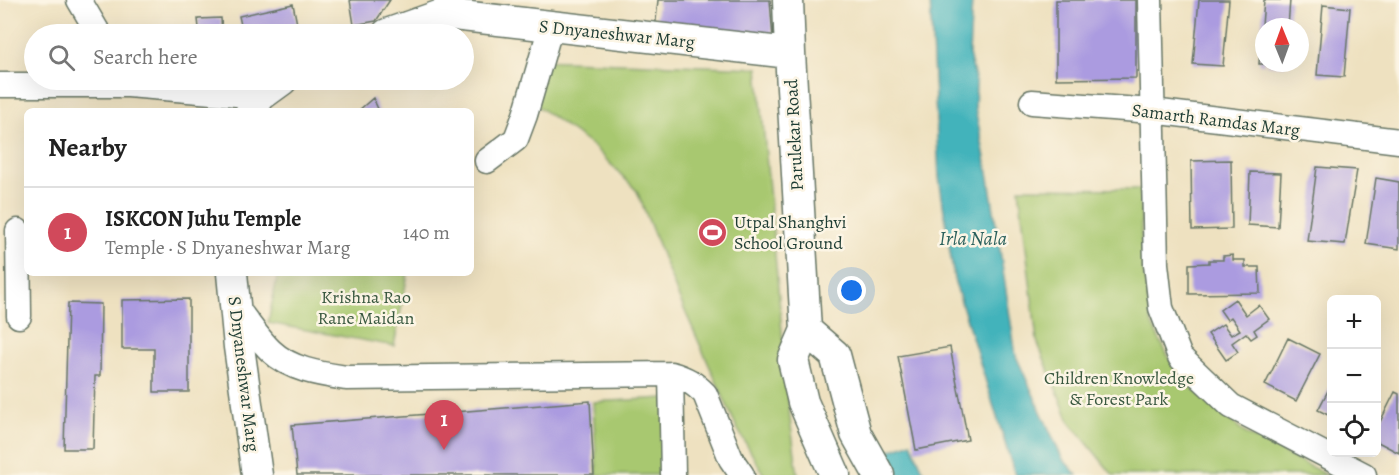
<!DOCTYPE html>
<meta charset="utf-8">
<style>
body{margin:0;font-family:Alegreya,serif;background:#f6f6f6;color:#222}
.controls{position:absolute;right:18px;bottom:18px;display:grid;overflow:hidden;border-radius:9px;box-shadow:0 6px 24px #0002}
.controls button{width:54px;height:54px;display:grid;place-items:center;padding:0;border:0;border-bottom:2px solid #e0e0e0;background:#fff;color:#222;font:30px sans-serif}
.compass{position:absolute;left:1255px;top:18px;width:54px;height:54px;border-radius:50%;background:#fff;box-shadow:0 6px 24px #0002;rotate:359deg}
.you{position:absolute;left:852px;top:291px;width:21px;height:21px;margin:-15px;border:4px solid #fff;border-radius:50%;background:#1a73e8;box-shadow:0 0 0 9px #1a73e833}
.badge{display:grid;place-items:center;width:39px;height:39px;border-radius:50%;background:#d1495b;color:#fff;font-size:20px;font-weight:700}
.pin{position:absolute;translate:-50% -50px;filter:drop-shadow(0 2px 3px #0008)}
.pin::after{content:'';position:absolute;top:32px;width:21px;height:18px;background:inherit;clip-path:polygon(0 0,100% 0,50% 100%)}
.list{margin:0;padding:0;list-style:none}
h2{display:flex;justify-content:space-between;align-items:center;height:78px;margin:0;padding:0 24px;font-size:26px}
h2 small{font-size:20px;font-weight:400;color:#767676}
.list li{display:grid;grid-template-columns:39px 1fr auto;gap:18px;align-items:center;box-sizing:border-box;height:90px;padding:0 24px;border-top:2px solid #e0e0e0}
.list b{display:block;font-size:22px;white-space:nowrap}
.list p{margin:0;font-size:20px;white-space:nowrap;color:#767676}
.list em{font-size:20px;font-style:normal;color:#767676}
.icon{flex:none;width:33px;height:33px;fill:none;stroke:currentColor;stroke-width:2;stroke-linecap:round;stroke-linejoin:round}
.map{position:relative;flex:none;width:1399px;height:475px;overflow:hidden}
.search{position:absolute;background:#fff;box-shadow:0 6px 24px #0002;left:24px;top:24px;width:450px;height:66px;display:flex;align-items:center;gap:15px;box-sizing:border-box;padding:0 21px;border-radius:33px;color:#767676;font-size:22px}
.panel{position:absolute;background:#fff;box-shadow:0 6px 24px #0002;left:24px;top:108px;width:450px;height:168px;border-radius:9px}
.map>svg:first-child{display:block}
</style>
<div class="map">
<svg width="1399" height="475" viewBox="0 0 1399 475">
<rect width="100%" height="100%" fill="#fcf5e5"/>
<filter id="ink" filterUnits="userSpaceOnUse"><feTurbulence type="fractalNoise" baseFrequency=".0167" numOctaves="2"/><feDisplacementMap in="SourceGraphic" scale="12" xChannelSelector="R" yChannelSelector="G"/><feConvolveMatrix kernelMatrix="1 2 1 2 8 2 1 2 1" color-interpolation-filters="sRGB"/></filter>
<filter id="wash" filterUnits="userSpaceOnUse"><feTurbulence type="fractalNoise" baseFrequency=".008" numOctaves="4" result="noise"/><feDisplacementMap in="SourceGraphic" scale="24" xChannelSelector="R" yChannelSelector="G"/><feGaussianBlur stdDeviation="1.35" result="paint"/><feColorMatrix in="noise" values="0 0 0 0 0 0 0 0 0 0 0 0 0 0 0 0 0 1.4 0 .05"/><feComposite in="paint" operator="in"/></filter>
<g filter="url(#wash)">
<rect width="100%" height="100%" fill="#eee1c0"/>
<path fill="#a8c870" stroke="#648252" stroke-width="1.5" d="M538 60 758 68 790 419 798 475H764L737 428 677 293 637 191 594 147 532 102Z
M1019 188 1140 189 1142 263 1152 325 1179 377 1248 435 1327 475H1113L1069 421 1037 341Z
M278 273H408L394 346 268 323Z
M665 398 669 475H597L593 402Z"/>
<path fill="#43b3bb" stroke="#317878" stroke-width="1.5" d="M930 0H972L969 54 976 83 975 108 989 178 1016 356 1062 458 1077 475H1015L954 279 939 177Z
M911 442 925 475H896L886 452Z"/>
<g id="blocks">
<path fill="#ab9be0" d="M350 0H390L376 21 354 25Z
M658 0H770L773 40 655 31Z
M1056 0H1136V78L1056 79Z
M1199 0H1229L1223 66 1193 64Z
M1264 0H1290L1288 27H1264V64H1259Z
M293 4 299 34H243L239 16Z
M1323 5 1350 8 1344 77 1317 75Z
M221 18 222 34H154V31L199 28 198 19Z
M1266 63H1285V66L1266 65Z
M373 98 379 111H358Z
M1231 160 1232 229 1192 230 1191 161Z
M1317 167 1357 170 1345 244 1307 241Z
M1250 172 1281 173 1278 227 1248 225Z
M1376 178 1399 182V249L1366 244Z
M1233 255V260H1245V267H1259L1260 293 1189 294V264L1209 263V260H1223V256Z
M189 299V392H154V349H122V300Z
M1235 299 1246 315 1259 305 1269 319 1254 330 1257 335 1251 339 1246 333 1232 343 1238 352 1226 360 1208 334 1223 324 1231 335 1240 330 1231 317 1227 320 1220 310Z
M68 303 101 304 100 376H95L93 449H64Z
M1288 338 1320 354 1296 401 1265 385Z
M950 347 968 440 916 450 898 356Z
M1332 383V417L1318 410Z
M1395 392 1399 394V453L1376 441V430Z
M590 401 594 475H297L292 425Z"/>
</g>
</g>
<g filter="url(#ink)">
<use href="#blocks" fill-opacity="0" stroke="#677665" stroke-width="1.5"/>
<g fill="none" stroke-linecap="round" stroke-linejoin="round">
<defs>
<path id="minor" d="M79 0 99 34
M1150 0 1156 264 1161 308 1180 357 1231 406 1364 475
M0 85H128L260 96
M1032 102 1152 111 1399 141
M487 161 516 139 525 115 551 26
M18 231 19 316
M235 306C246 320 259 340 271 351 291 370 320 374 346 378L671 374C686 378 694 383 705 394L731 459 742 475
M671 374 673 474"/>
<path id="tertiary" d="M788 0 790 53 806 330 793 360 803 402 835 475
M387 34 444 14 790 53
M251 111 260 96 282 80
M232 273 239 347 257 475
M806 330 835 355 856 434 879 475"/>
</defs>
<use href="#minor" stroke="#677665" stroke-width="27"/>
<use href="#tertiary" stroke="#677665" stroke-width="33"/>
<use href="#minor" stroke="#fff" stroke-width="24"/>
<use href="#tertiary" stroke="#fff" stroke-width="30"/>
</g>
</g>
<defs>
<symbol id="stadium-disc" viewBox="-11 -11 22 22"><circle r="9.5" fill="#d1495b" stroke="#fcf5e5"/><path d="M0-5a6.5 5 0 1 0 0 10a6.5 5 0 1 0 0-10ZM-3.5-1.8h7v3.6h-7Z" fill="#fff"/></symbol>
</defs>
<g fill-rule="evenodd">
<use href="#stadium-disc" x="696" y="216" width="33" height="33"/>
</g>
<g text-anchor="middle" stroke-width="5" stroke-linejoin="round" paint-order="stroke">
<g font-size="18" fill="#1f3d34" stroke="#fcf5e5">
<text transform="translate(617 34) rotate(6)" y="6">S Dnyaneshwar Marg</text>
<text transform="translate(1216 120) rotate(7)" y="6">Samarth Ramdas Marg</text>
<text transform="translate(794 135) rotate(-93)" y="6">Parulekar Road</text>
<text transform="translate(244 374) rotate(83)" y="6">S Dnyaneshwar Marg</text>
</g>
<g font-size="18" fill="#1f3d34" stroke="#fcf5e5" text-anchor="start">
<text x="734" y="228">Utpal Shanghvi<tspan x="734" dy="21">School Ground</tspan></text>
</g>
<g font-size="18" fill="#3a5940" stroke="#fcf5e5">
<text x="366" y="303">Krishna Rao<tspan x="366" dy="21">Rane Maidan</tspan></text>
<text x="1119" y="384">Children Knowledge<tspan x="1119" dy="21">&amp; Forest Park</tspan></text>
</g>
<g font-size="20" font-style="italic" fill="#2a605c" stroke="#fcf5e5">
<text x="973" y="245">Irla Nala</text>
</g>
</g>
</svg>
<div class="controls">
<button>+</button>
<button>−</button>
<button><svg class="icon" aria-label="locate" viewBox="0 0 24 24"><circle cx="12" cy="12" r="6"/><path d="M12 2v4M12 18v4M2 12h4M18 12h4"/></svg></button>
</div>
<svg class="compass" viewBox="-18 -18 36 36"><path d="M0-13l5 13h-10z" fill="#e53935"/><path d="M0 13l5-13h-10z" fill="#767676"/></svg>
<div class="you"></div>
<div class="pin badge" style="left:444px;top:450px">1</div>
<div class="search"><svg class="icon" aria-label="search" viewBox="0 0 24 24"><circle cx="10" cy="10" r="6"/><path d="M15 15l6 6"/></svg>Search here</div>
<section class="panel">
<h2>Nearby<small></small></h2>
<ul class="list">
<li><span class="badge">1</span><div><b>ISKCON Juhu Temple</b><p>Temple · S Dnyaneshwar Marg</p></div><em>140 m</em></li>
</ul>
</section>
</div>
